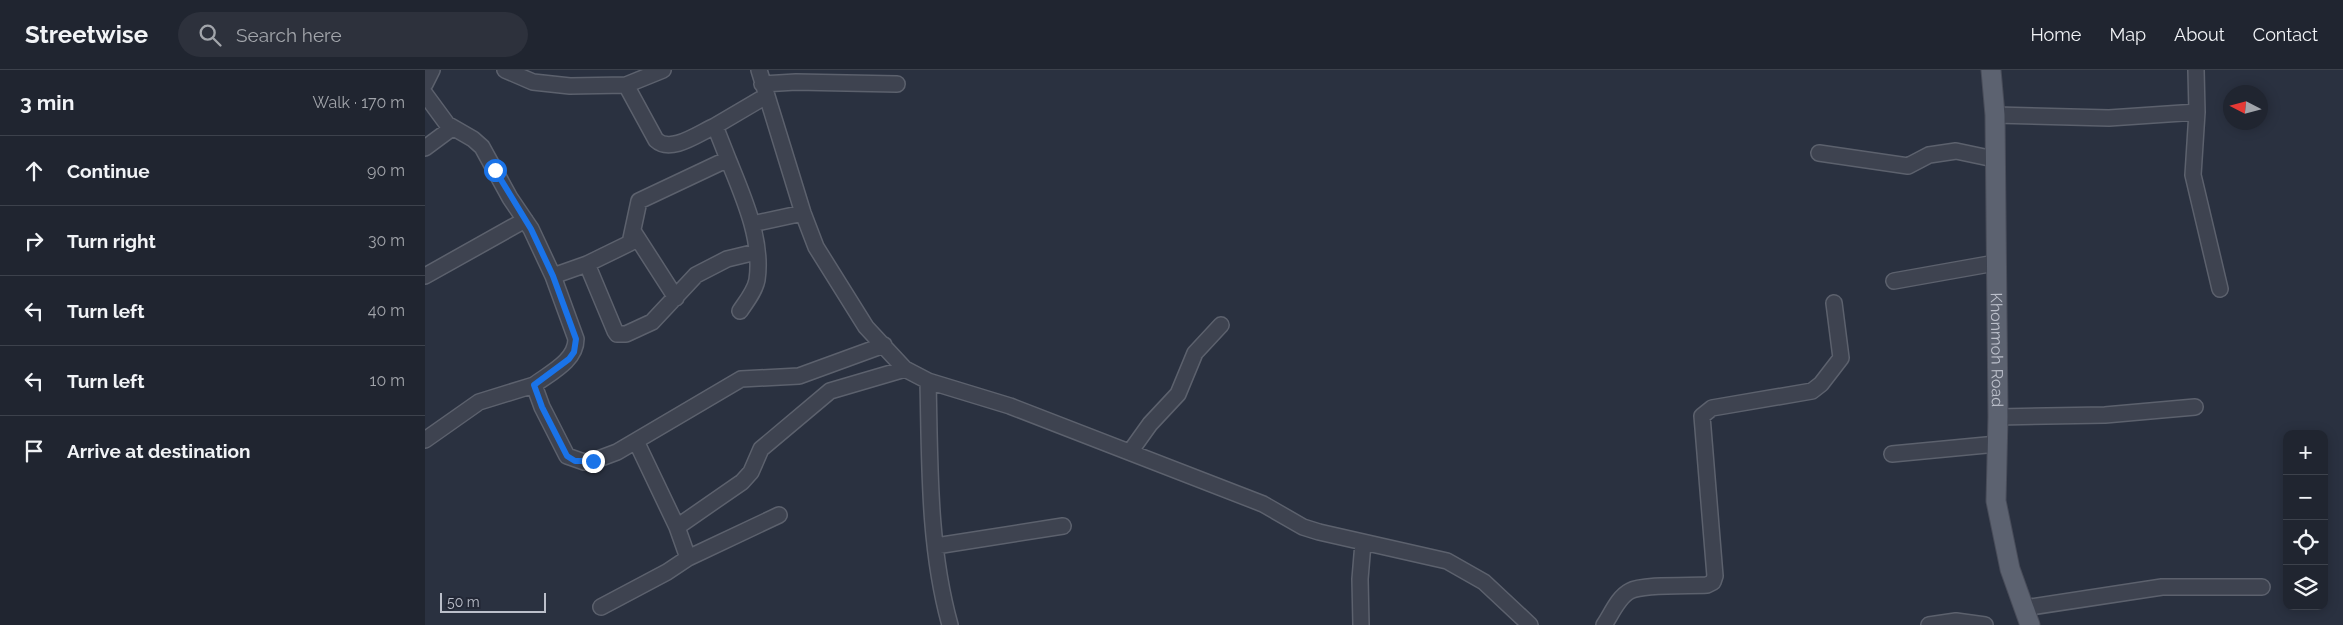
<!DOCTYPE html>
<meta charset="utf-8">
<style>
body{margin:0;font-family:Raleway,sans-serif;background:#2d313c;color:#f1f3f6}
.controls{position:absolute;right:15px;bottom:15px;display:grid;overflow:hidden;border-radius:10px;box-shadow:0 2px 12px #0003}
.controls button{width:45px;height:45px;display:grid;place-items:center;padding:0;border:0;border-bottom:1px solid #3d424c;background:#202530;color:#f1f3f6;font:25px sans-serif}
.compass{position:absolute;left:1798px;top:15px;width:45px;height:45px;border-radius:50%;background:#202530;box-shadow:0 2px 12px #0003;rotate:276deg}
.scale{position:absolute;left:15px;bottom:12px;width:106px;box-sizing:border-box;padding-left:5px;border:2px solid #bbbfca;border-top:0;font-size:14px;line-height:18px;white-space:nowrap;color:#bbbfca;-webkit-text-stroke:4px #232836;paint-order:stroke}
.stop{position:absolute;width:15px;height:15px;margin:-11px;border:4px solid #1a73e8;border-radius:50%;background:#fff}
.stop.end{background:#1a73e8;border-color:#fff;box-shadow:0 1px 5px #0008}
.list{margin:0;padding:0;list-style:none}
h2{display:flex;justify-content:space-between;align-items:center;height:65px;margin:0;padding:0 20px;font-size:21px}
h2 small{font-size:16px;font-weight:400;color:#a2a5ab}
.list li{display:grid;grid-template-columns:32px 1fr auto;gap:15px;align-items:center;box-sizing:border-box;height:70px;padding:0 20px;border-top:1px solid #3d424c}
.list b{display:block;font-size:19px;white-space:nowrap}
.list em{font-size:16px;font-style:normal;color:#a2a5ab}
.icon{flex:none;width:28px;height:28px;fill:none;stroke:currentColor;stroke-width:2;stroke-linecap:round;stroke-linejoin:round}
.map{position:relative;flex:none;width:1918px;height:555px;overflow:hidden}
header{display:flex;align-items:center;gap:30px;box-sizing:border-box;height:70px;padding:0 25px;background:#202530;border-bottom:1px solid #3d424c}
header strong{font-size:24px}
nav{display:flex;gap:28px;margin-inline-start:auto;font-size:18px}
.search{width:350px;height:45px;background:#2d313c;display:flex;align-items:center;gap:12px;box-sizing:border-box;padding:0 18px;border-radius:28px;color:#a2a5ab;font-size:19px}
main{display:flex}
aside{flex:1;background:#202530}
.map>svg:first-child{display:block}
</style>
<header>
<strong>Streetwise</strong>
<div class="search"><svg class="icon" aria-label="search" viewBox="0 0 24 24"><circle cx="10" cy="10" r="6"/><path d="M15 15l6 6"/></svg>Search here</div>
<nav><a>Home</a><a>Map</a><a>About</a><a>Contact</a></nav>
</header>
<main>
<aside>
<h2>3 min<small>Walk · 170 m</small></h2>
<ul class="list">
<li><svg class="icon" aria-label="ahead" viewBox="0 0 24 24"><path d="M12 20V5M6 11l6-6 6 6"/></svg><div><b>Continue</b></div><em>90 m</em></li>
<li><svg class="icon" aria-label="right" viewBox="0 0 24 24"><path d="M7 20v-9h11M14 6l5 5-5 5"/></svg><div><b>Turn right</b></div><em>30 m</em></li>
<li><svg class="icon" aria-label="left" viewBox="0 0 24 24"><path d="M17 20v-9H6M10 6l-5 5 5 5"/></svg><div><b>Turn left</b></div><em>40 m</em></li>
<li><svg class="icon" aria-label="left" viewBox="0 0 24 24"><path d="M17 20v-9H6M10 6l-5 5 5 5"/></svg><div><b>Turn left</b></div><em>10 m</em></li>
<li><svg class="icon" aria-label="arrive" viewBox="0 0 24 24"><path d="M6 21V4h12l-3 4 3 4H6"/></svg><div><b>Arrive at destination</b></div></li>
</ul>
</aside>
<div class="map">
<svg width="1918" height="555" viewBox="0 0 1918 555">
<rect width="100%" height="100%" fill="#2a3140"/>
<g fill="none" stroke-linecap="round" stroke-linejoin="round">
<defs>
<path id="minor" d="M80 0 108 12 145 16 201 15 238 0
M334 0 378 143 391 177 441 257 480 299 503 311 585 336 838 434 878 457 894 462 1022 491 1059 512 1105 555
M1771 0 1772 42 1768 105 1795 219
M0 14 7 0
M337 14 371 12 472 14
M201 15 231 70C246 84 274 63 290 56
M0 24 22 54 48 69 57 77 85 128 106 159 128 206 151 269C151 291 125 303 109 315L117 337 142 386 159 392 168 391 192 382 316 309 374 306 459 275
M1570 45 1684 48 1772 42
M0 78 27 58
M1394 83 1483 96 1504 85 1531 81 1569 89
M303 89C318 126 338 170 332 210 330 221 321 232 315 241
M327 154 378 143
M208 161 251 228
M162 194 190 261 192 264H201L227 252 271 205 302 189 331 182
M0 206 100 150
M128 206 162 194 205 173 214 131 303 89 290 56 341 26
M1469 211 1570 193
M503 311C505 393 503 476 525 555
M1573 347 1680 345 1770 337
M0 370 54 332 109 315
M705 382 725 354 753 324 770 283 796 255
M1467 384 1572 374
M252 457 317 412 326 402 336 379 405 321 480 299
M511 476 638 456
M263 488 354 445
M176 537 242 502 263 488 252 457 211 371
M1599 538 1737 517H1837
M936 555 935 509 938 473
M1179 555C1186 545 1193 527 1205 521 1217 514 1265 516 1282 515L1288 512 1290 506 1277 346 1287 338 1387 321 1396 314 1416 288 1409 233
M1504 555 1531 551 1560 555"/>
<g id="major">
<path id="s1" d="M1566 0 1570 45 1573 347 1571 431 1585 499 1605 555"/>
</g>
</defs>
<use href="#minor" stroke="#5c616d" stroke-width="18"/>
<use href="#major" stroke="#484c59" stroke-width="21"/>
<use href="#minor" stroke="#3e4350" stroke-width="15"/>
<use href="#major" stroke="#5c6270" stroke-width="19"/>
</g>
<g fill="none" stroke-linecap="round" stroke-linejoin="round">
<path stroke="#1a73e8" stroke-width="6" d="M70 100 106 159 128 206 151 269 149 282 144 289 109 315 117 337 142 386 150 391H168"/>
</g>
<g text-anchor="middle" stroke-width="4.5" stroke-linejoin="round" paint-order="stroke">
<g font-size="16" fill="#bbbfca" stroke="#232836">
<text dy="6" stroke="none"><textPath href="#s1" startOffset="280">Khonmoh Road</textPath></text>
</g>
</g>
</svg>
<div class="controls">
<button>+</button>
<button>−</button>
<button><svg class="icon" aria-label="locate" viewBox="0 0 24 24"><circle cx="12" cy="12" r="6"/><path d="M12 2v4M12 18v4M2 12h4M18 12h4"/></svg></button>
<button><svg class="icon" aria-label="layers" viewBox="0 0 24 24"><path d="M12 4l9 5-9 5-9-5zM3 14l9 5 9-5"/></svg></button>
</div>
<svg class="compass" viewBox="-18 -18 36 36"><path d="M0-13l5 13h-10z" fill="#e53935"/><path d="M0 13l5-13h-10z" fill="#a2a5ab"/></svg>
<div class="scale">50 m</div>
<div class="stop" style="left:70px;top:100px"></div>
<div class="stop end" style="left:168px;top:391px"></div>
</div>
</main>
